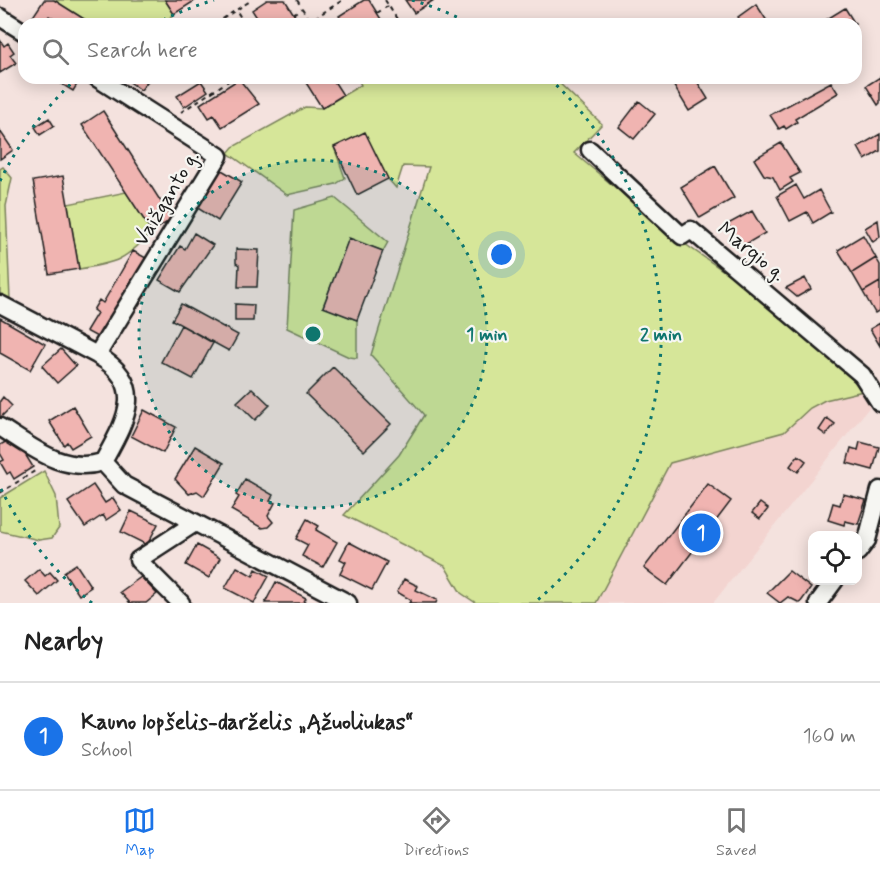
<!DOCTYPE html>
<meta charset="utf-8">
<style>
body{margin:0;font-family:Mynerve,sans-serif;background:#f2f2f2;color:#222}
.controls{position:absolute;right:18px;bottom:18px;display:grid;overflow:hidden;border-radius:12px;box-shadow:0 3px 15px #0003}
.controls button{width:54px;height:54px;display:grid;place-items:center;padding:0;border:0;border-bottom:2px solid #e0e0e0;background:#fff;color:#222;font:30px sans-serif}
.you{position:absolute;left:502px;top:255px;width:21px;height:21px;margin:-15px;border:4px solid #fff;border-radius:50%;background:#1a73e8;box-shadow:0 0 0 9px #1a73e833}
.badge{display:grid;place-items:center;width:39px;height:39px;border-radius:50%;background:#1a73e8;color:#fff;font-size:20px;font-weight:700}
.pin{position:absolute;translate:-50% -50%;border:3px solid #fff;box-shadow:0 2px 6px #0006}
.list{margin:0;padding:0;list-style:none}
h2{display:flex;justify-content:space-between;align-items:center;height:78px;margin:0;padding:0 24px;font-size:26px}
h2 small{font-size:20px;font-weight:400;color:#767676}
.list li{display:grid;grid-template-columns:39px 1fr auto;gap:18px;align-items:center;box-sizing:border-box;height:108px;padding:0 24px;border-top:2px solid #e0e0e0}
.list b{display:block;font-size:22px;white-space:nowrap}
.list p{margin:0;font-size:20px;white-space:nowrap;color:#767676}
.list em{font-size:20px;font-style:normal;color:#767676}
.icon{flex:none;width:33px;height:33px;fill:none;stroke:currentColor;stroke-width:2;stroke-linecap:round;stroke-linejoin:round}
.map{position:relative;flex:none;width:880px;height:603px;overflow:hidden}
.search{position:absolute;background:#fff;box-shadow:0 3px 15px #0003;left:18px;right:18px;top:18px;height:66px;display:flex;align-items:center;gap:15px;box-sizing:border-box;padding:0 21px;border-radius:18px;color:#767676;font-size:22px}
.sheet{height:186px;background:#fff}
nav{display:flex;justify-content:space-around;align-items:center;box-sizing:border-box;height:84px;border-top:2px solid #e0e0e0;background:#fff;font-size:16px;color:#767676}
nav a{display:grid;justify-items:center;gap:3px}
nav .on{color:#1a73e8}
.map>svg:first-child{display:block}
</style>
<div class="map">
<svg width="880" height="603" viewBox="0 0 880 603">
<rect width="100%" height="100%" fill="#f4e2de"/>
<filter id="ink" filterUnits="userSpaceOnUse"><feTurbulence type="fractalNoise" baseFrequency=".0167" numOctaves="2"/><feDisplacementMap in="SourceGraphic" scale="12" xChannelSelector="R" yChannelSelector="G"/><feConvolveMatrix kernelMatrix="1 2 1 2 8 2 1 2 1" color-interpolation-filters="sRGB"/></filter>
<g filter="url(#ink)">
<path fill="#f3d4d0" d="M863 391 871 405 713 603H596L670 463 784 432 810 408 825 400Z"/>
<path fill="#d6e699" stroke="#79815a" stroke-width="1.5" d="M54 0H165L174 14 163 24H92Z
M357 78H554L602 124 574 153 672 235 741 283 829 354 863 391 825 400 810 408 784 432 670 463 596 603H476L461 593 445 566 344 515 399 455 424 415 371 355 429 167 403 166 396 188 388 179 365 133 334 147 345 178 336 184 287 195 228 153 233 147 305 107 322 108 361 85Z
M3 167 12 178 6 206 10 300 0 295V169Z
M126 192 152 232C125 260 117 263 79 269L68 204Z
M335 198 388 242 383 251 349 239 323 306 357 320V358L349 357 287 328 294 210Z
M44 471 56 496 59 528 52 538 39 540 0 531V498Z"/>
<path fill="#f0b4b1" stroke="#1c1c1c" stroke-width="1.5" d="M44 0H54L92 24H62L49 16 44 24H35L30 21Z
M165 0H196L174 14Z
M267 0H285L300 24H261L252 10Z
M364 0H369L384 24H345L339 16Z
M405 0H434L414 13Z
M756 4 769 24H743L738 17Z
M845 8 855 24H819Z
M0 40 4 46 8 43 14 52 10 55 16 63 0 73Z
M880 77V103L878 105 866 86Z
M63 78H81L73 91 60 83Z
M124 78H150L141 90Z
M303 78H332L343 95 322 108Z
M669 78H695L708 99 689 111Z
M239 79 259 104 222 127 214 115 209 118 200 104Z
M201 81 208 91 184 107 177 96Z
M831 82 838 93 795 119 797 122 786 129 784 126 779 129 770 115Z
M639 101 655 114 634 139 619 127Z
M103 111 172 219 152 232 82 125Z
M49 118 54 126 40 135 35 127Z
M0 131 13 150 0 159Z
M365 132 388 179 357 195 334 147Z
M880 134V151L865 160 858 147Z
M781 143 800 173 790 178 793 182 780 190 773 177 764 175 754 159Z
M715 166 734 198 700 218 681 187Z
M220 169 242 182 218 221 196 207Z
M63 176 79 269 49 274 33 181Z
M796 185 804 199 819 190 831 212 813 223 807 212 790 221 777 196Z
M752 211 765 233 741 247 728 224Z
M878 220 880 237 873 242 865 228Z
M194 233 213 245 180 292 159 280 180 246 185 249Z
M863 235 876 258 852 273 838 250Z
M349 238 383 251 357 320 323 307Z
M236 249 259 250 257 287H238L239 265 236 263Z
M133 251 146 258 99 338 86 331 97 313 93 310 99 300 103 303Z
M876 258 880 265V282L863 292 852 273Z
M805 278 811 289 797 297 786 288Z
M880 282V310L875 313 863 292Z
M181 304 238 335 229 351 172 320Z
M235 304 254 305 253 321H235Z
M0 318 45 344 30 370 0 353Z
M880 323V346L870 329Z
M181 325 213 343 193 379 161 362Z
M61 349 76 366 57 383 42 366Z
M333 367 391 424 364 451 306 394Z
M252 388 270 405 255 420 237 402Z
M3 397 12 406 0 418V401Z
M73 406 91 436 71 448 67 442 64 445 49 421Z
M144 410 176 427 163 453 131 436Z
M827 418 835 424 826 435 819 430Z
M11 439 17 441 33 467 14 479 10 472 7 474 0 462 4 460 0 453V445Z
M860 442 879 447 873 470 847 463 851 448 858 450Z
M195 446 224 463 204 496 197 491 189 494 175 479Z
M798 455 806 461 798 472 790 466Z
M245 479 273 495 270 501 275 503 268 516 273 522 268 527 262 528 231 510 239 497 236 495Z
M708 484 731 501 667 585 644 568Z
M93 485 105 503 113 498 121 510 106 520 103 515 85 527 68 502Z
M843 494 866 500 858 524 845 521 844 525 828 520 833 503 840 505Z
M760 503 768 509 760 519 752 513Z
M131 511 158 524 147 545 121 532Z
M307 519 319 526 316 530 337 542 323 567 302 556 308 545 296 539Z
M349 542 387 562 372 590 340 574 346 562 340 559Z
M197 545 220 558 209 578 186 565Z
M76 564 91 587 79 595 64 572Z
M237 567 253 576 256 569 269 576 254 603 225 588Z
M39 569 45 576 50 572 57 580 39 596 25 581Z
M789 571 811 588 800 603 788 597 780 603 767 593Z
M141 577 157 594 146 603H130L120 592Z
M404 579 418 586 416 590 437 600 436 603H409L411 600 397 592Z
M276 582 306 598 303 603H265Z"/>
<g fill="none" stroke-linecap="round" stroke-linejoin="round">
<defs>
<path id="minor" d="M0 17 24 32
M97 78 219 156 97 355C148 385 126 420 103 462L124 485 348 603
M590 150 682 236 691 230 862 375 880 403
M0 304 97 355
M0 427C32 447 63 474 103 462
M858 552 867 540 880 490
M181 603 138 560 195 523
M818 603 835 580"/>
</defs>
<use href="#minor" stroke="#1c1c1c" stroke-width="21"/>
<path stroke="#1c1c1c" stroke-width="2" stroke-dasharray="4.5 4.5" stroke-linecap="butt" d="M297 0 310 21
M385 0 400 24
M377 13 388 6
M293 14 302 8
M215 24 236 10
M245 24 236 10 252 0
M312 24 310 21 343 0
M181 112 233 78
M0 493 38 469"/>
<use href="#minor" stroke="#f6f6f2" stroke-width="16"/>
</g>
</g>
<circle cx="313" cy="334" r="174" fill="#0f766e" fill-opacity=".12"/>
<g fill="none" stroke="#0f766e" stroke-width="3" stroke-dasharray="3 6">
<circle cx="313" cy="334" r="174"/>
<path d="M92 603A348 348 0 0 1 0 487M0 181A348 348 0 0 1 76 79M155 24A348 348 0 0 1 214 0M412 0A348 348 0 0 1 471 24M550 79A348 348 0 0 1 534 603"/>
</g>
<g text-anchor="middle" stroke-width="4.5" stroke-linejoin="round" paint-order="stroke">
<g font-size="21" fill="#1c1c1c" stroke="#f6f6f2">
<text transform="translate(166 198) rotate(-59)" y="7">Vaižganto g.</text>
<text transform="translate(752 251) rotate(39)" y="7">Margio g.</text>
</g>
</g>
<circle cx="313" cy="334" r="9" fill="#0f766e" stroke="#f6f6f2" stroke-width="3"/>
<g font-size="18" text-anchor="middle" font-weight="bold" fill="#0f766e" stroke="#f6f6f2" stroke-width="4.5" stroke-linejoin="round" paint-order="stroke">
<text x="487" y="340">1 min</text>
<text x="661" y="340">2 min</text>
</g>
</svg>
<div class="controls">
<button><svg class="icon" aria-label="locate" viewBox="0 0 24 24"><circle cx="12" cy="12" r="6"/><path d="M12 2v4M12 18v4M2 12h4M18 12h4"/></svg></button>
</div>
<div class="you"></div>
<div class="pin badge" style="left:701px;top:533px">1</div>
<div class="search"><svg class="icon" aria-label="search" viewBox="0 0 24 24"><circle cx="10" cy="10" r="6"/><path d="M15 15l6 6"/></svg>Search here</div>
</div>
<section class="sheet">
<h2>Nearby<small></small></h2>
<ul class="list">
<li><span class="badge">1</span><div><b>Kauno lopšelis-darželis „Ąžuoliukas“</b><p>School</p></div><em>160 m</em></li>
</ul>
</section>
<nav>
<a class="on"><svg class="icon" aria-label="map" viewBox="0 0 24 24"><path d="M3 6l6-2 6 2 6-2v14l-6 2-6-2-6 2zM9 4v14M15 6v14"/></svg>Map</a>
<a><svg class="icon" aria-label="directions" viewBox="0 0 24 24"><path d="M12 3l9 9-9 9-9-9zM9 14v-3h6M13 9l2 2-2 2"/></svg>Directions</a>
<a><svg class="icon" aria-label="saved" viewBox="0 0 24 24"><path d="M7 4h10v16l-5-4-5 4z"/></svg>Saved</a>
</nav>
